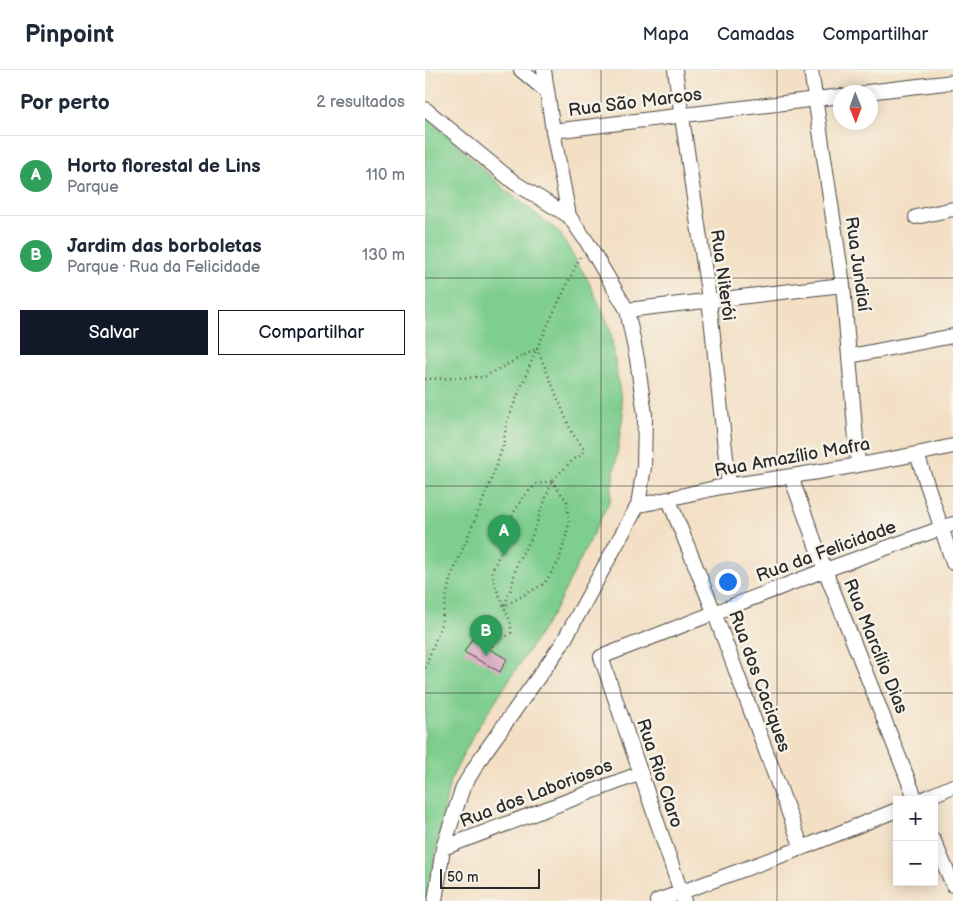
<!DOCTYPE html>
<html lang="pt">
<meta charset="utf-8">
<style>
body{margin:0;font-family:"Balsamiq Sans",sans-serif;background:#f2f2f3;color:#1f2937}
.controls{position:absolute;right:15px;bottom:15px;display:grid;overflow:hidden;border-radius:0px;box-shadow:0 2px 12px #0003}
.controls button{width:45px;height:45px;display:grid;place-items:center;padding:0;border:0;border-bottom:1px solid #e0e1e3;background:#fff;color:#1f2937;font:25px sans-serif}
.compass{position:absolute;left:408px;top:15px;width:45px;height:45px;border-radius:50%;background:#fff;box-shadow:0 2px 12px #0003;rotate:179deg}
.scale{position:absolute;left:15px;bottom:12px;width:100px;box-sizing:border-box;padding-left:5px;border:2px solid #2b2b2b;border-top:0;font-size:14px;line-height:18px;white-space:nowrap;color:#2b2b2b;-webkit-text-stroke:4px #f7f3e8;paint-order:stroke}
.you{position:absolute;left:302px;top:511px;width:18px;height:18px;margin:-12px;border:4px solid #fff;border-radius:50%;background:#1a73e8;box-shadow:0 0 0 8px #1a73e833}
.badge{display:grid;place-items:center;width:32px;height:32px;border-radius:50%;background:#111827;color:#fff;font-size:16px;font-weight:700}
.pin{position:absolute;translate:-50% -41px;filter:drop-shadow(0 1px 2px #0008)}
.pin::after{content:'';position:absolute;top:26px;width:18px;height:15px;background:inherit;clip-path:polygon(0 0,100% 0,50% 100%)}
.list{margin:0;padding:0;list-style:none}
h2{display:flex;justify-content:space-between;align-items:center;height:65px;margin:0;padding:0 20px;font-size:21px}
h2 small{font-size:16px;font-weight:400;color:#747a83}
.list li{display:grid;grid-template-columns:32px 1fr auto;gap:15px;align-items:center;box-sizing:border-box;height:80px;padding:0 20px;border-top:1px solid #e0e1e3}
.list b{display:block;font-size:19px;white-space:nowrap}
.list p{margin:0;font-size:16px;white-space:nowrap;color:#747a83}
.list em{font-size:16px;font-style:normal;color:#747a83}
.actions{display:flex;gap:10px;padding:15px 20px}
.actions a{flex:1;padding:11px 0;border:1px solid #111827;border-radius:0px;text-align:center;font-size:18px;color:#111827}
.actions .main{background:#111827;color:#fff}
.map{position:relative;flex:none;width:528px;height:831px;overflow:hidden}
header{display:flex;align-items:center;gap:30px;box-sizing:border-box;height:70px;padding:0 25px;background:#fff;border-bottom:1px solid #e0e1e3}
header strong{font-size:24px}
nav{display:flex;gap:28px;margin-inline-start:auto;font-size:18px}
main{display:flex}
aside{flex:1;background:#fff}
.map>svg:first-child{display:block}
</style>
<header>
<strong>Pinpoint</strong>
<nav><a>Mapa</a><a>Camadas</a><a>Compartilhar</a></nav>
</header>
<main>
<aside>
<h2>Por perto<small>2 resultados</small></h2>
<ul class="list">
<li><span class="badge" style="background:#2e9e5b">A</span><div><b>Horto florestal de Lins</b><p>Parque</p></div><em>110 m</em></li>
<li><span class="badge" style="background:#2e9e5b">B</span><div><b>Jardim das borboletas</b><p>Parque · Rua da Felicidade</p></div><em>130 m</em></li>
</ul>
<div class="actions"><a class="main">Salvar</a><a>Compartilhar</a></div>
</aside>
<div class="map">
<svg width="528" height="831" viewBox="0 0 528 831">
<rect width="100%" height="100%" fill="#f7f3e8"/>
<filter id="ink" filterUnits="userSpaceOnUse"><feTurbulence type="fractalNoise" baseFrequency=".02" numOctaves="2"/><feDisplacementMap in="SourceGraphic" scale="10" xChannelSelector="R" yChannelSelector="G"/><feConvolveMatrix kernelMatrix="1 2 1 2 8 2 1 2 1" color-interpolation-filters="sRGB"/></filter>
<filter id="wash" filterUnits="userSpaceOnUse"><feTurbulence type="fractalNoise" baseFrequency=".0096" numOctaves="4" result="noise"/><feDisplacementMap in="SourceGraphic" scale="20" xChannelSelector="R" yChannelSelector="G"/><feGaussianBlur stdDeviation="1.12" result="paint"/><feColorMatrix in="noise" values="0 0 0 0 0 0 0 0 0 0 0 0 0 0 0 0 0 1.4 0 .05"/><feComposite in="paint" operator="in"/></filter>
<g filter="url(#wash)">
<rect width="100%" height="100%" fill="#f3dfc4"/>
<path fill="#7ece8e" stroke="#547c5c" d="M0 45 83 122 134 162 164 212 185 258 198 344 185 430 129 542 51 660 25 711 10 785 3 831H0Z"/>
<g id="blocks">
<path fill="#d8a9c2" d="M47 569 82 589 75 602 39 582Z"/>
</g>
</g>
<g filter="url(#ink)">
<use href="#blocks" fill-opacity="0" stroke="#494642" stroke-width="1"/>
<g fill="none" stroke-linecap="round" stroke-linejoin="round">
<defs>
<path id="minor" d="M96 0 121 21
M119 0 128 61 144 146
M250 0 284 229 304 416
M386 0 418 215 433 394
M442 22 528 12
M0 39 90 113 144 146 162 172 202 240 212 289 220 345 219 397 213 435 137 574 57 686 38 717 18 778 10 831
M128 61 416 26
M491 147 528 139
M202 240 418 215
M425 286 528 266
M492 384 528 493
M366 407 400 500 491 730
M244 430 289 542 377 778
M213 435C245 430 275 420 307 415 381 404 455 393 528 376
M496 730 528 716
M509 771 528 815
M18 778 216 703
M232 831 377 778 472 740
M259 831 176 587 400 500 528 454"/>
</defs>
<use href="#minor" stroke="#494642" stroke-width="16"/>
<path stroke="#494642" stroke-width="2.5" stroke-dasharray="1 4" stroke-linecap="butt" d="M0 309 59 307 111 279
M127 411 142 432 144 454 134 491 119 514 79 536 69 513 67 501 75 483 88 444 99 426 111 414Z
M67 576 70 569 79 568 86 563V554L79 536 87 516 92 492 105 471 127 411 148 390 156 385 159 379 147 363 112 278
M0 598 15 558 25 509 66 411 78 376 82 351 112 278 155 187"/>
<use href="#minor" stroke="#fff" stroke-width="14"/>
</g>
</g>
<path fill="none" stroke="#2b2b2b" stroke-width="1" stroke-opacity="0.55" d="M176 0V831M352 0V831M0 208H528M0 416H528M0 623H528"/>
<g text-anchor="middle" stroke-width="5" stroke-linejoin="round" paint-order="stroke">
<g font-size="18" fill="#2b2b2b" stroke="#f7f3e8">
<text transform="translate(210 32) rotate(-7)" y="6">Rua São Marcos</text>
<text transform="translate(433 194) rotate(82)" y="6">Rua Jundiaí</text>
<text transform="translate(298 205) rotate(82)" y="6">Rua Niterói</text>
<text transform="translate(367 387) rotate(-10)" y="6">Rua Amazílio Mafra</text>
<text transform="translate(401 481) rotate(-20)" y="6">Rua da Felicidade</text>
<text transform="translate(451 576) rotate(68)" y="6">Rua Marcílio Dias</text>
<text transform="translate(335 611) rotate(70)" y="6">Rua dos Caciques</text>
<text transform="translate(235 703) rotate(72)" y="6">Rua Rio Claro</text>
<text transform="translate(111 723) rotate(-21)" y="6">Rua dos Laboriosos</text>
</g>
</g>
</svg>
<div class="controls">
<button>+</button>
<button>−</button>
</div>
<svg class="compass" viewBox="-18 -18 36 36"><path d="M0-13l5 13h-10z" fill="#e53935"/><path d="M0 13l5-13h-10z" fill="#747a83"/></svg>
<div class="scale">50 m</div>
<div class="you"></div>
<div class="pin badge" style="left:79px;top:486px;background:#2e9e5b">A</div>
<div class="pin badge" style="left:61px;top:586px;background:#2e9e5b">B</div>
</div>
</main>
